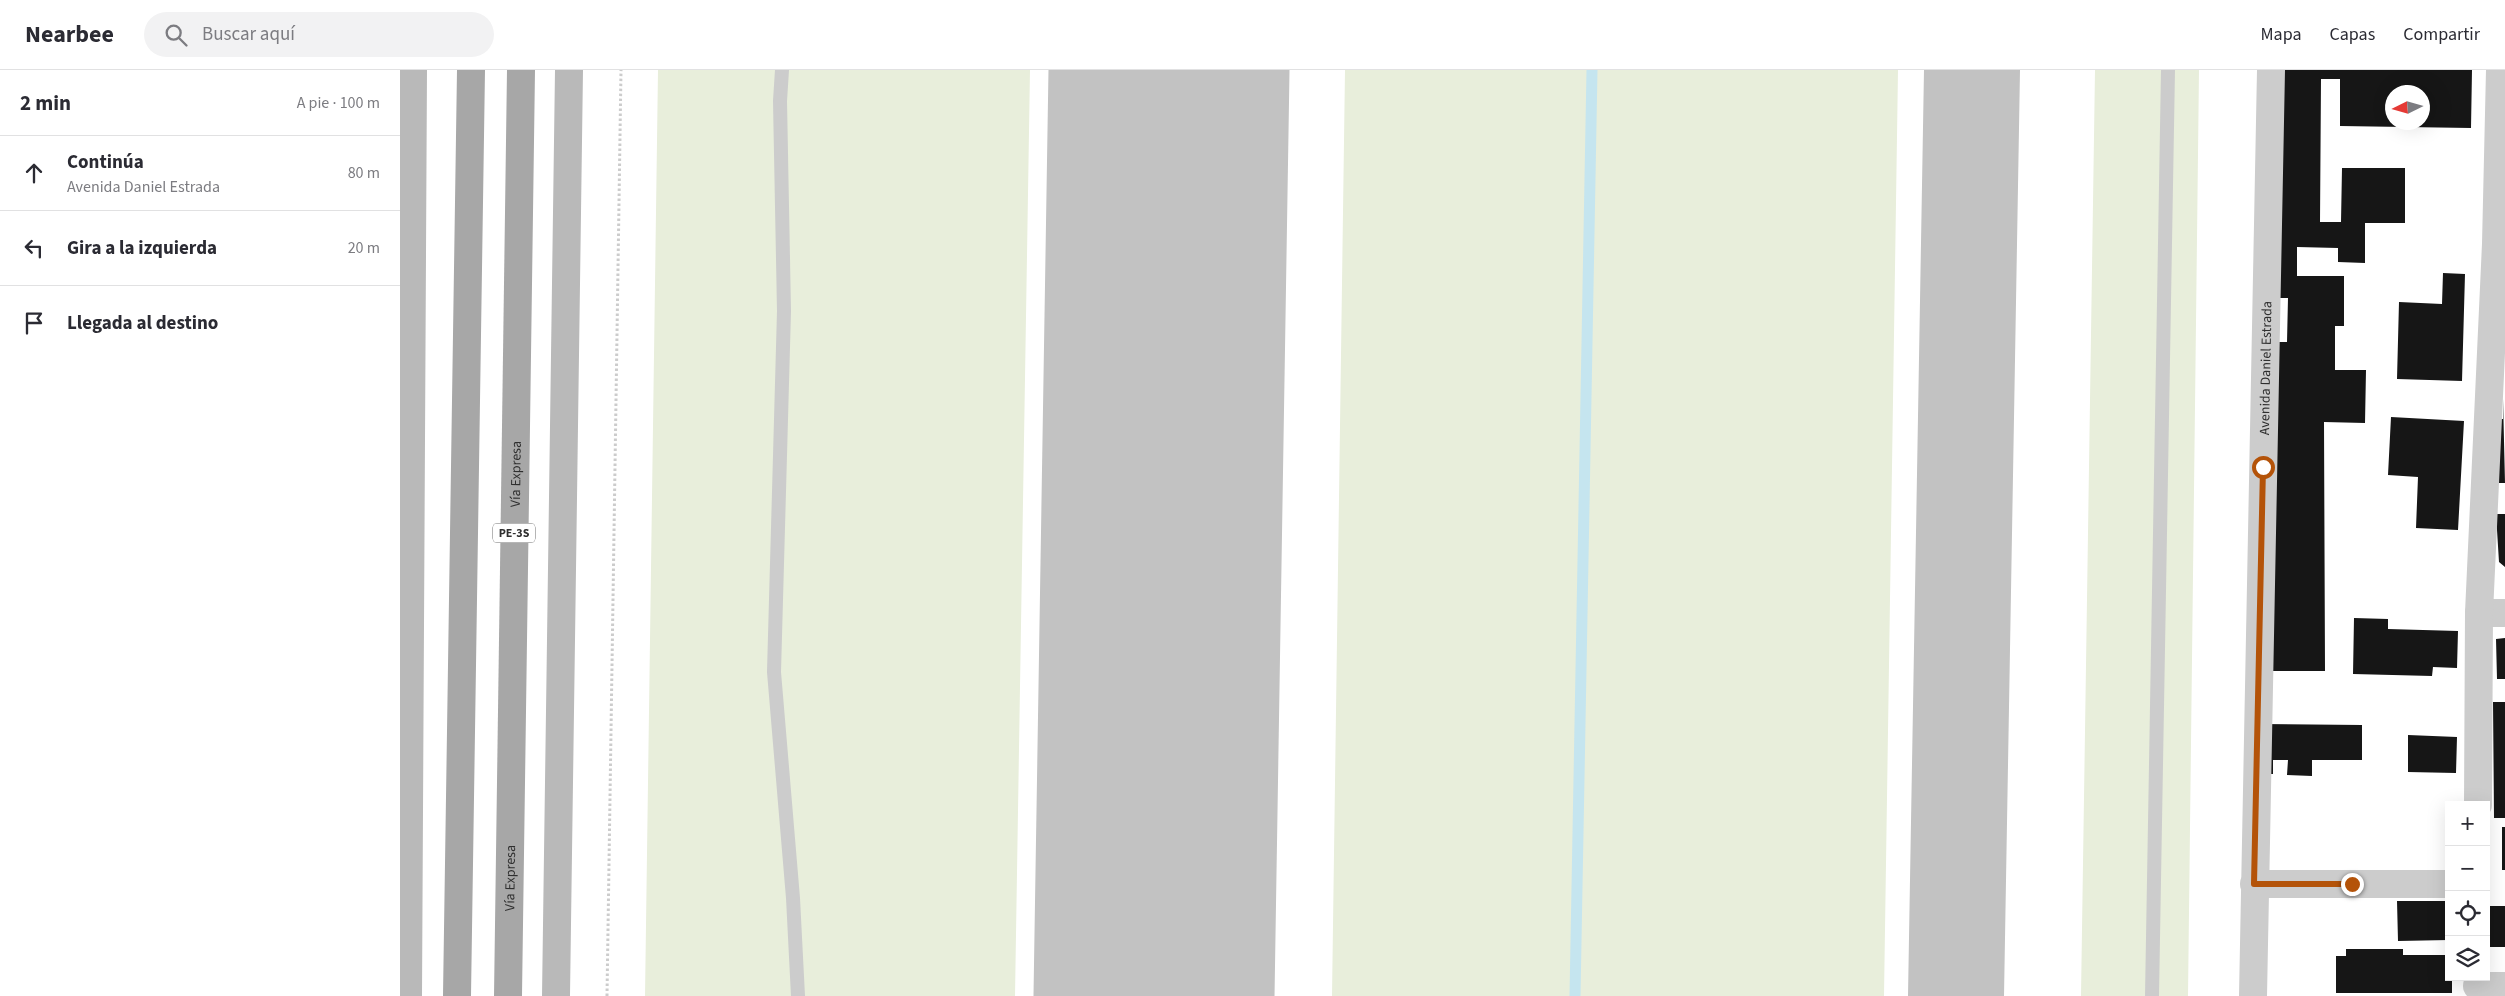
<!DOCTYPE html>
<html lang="es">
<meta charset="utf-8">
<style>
body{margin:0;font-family:"Source Sans 3",sans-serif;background:#f2f2f3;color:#2b2b33}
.controls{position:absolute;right:15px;bottom:15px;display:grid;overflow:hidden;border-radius:0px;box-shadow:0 5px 20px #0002}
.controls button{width:45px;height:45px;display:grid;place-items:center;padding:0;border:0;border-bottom:1px solid #e1e1e2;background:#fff;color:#2b2b33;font:25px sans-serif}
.compass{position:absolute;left:1985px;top:15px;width:45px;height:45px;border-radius:50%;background:#fff;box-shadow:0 5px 20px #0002;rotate:265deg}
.stop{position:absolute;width:15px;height:15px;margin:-11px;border:4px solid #b45309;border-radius:50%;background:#fff}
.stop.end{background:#b45309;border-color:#fff;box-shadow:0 1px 5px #0008}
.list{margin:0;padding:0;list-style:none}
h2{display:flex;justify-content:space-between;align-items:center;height:65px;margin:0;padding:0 20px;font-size:21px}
h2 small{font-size:16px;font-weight:400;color:#7c7c81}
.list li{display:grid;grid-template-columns:32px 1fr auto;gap:15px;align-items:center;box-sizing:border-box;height:75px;padding:0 20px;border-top:1px solid #e1e1e2}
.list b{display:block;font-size:19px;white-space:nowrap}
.list p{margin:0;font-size:16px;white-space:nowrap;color:#7c7c81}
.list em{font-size:16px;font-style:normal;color:#7c7c81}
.icon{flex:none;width:28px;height:28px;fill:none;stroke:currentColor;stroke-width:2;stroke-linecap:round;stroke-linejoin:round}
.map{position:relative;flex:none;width:2105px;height:926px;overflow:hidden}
header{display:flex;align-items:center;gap:30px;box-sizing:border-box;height:70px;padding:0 25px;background:#fff;border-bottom:1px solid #e1e1e2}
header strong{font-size:24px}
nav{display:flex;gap:28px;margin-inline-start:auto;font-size:18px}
.search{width:350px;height:45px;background:#f2f2f3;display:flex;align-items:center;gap:12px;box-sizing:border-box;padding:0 18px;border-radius:28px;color:#7c7c81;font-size:19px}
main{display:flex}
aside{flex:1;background:#fff}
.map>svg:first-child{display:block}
</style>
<header>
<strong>Nearbee</strong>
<div class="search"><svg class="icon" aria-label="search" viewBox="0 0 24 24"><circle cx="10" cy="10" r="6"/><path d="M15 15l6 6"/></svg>Buscar aquí</div>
<nav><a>Mapa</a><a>Capas</a><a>Compartir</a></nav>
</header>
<main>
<aside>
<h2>2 min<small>A pie · 100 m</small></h2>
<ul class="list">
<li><svg class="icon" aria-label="ahead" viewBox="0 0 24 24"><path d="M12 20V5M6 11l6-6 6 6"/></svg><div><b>Continúa</b><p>Avenida Daniel Estrada</p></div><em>80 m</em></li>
<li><svg class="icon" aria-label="left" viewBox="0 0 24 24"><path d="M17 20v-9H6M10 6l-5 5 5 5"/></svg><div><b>Gira a la izquierda</b></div><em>20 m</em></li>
<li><svg class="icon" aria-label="arrive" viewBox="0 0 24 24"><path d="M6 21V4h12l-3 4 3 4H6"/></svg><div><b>Llegada al destino</b></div></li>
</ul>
</aside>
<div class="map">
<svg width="2105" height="926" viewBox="0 0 2105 926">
<rect width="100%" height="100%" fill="#fff"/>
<path fill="#e8eedb" d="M258 0H630L615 926H245Z
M945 0H1498L1484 926H932Z
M1695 0H1799L1788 926H1681Z"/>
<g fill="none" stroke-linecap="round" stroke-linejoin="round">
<path stroke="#c5e5ef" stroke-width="11" d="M1175 926 1192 0"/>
<path stroke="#c2c2c2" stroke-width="96" d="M1556 926 1572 0"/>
<path stroke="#c2c2c2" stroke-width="241" d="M754 926 769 0"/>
</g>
<path fill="#161616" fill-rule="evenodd" d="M1873 0H2072L2071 58 1940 56V9H1921L1920 152H1941L1942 98H2005V153H1965V193L1938 192V178L1897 177V206H1944V256H1935V300H1966L1965 353 1924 352 1925 601H1865L1874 272H1887L1888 228H1871ZM1992 22H2022V52H1992Z
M2043 203 2065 204 2062 311 1997 309 1999 232 2042 234Z
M2103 329 2105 413H2091V349H2103Z
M1991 347 2064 351 2058 460 2016 458 2018 407 1988 405Z
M2096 444H2105V497L2099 492Z
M1954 548 1988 549V559L2058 561 2057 598 2033 597 2032 606 1953 604Z
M2105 568V609H2097L2096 569Z
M2093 632H2105V748H2094Z
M1859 654 1962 655V690H1912V706L1887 705 1888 690H1873V704H1858Z
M2008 665 2057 667 2056 703 2008 702Z
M2102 757H2105V800H2102Z
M1997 831H2049V870L1998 871Z
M2086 836H2105V877H2086Z
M1946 879H2003V885H2049V907H2052V923H1936V886H1946Z"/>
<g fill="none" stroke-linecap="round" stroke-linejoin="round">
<path stroke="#ccc" stroke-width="3" stroke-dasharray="2.5 2.5" stroke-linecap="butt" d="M207 926 221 0"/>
<path stroke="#ccc" stroke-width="14" d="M382 0 380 31 384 241 374 602 393 828 398 926
M1752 926 1768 0"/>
<g stroke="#ccc" stroke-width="28">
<path d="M2079 543H2105"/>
<path d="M2078 735 2079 543 2096 174 2100 0"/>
<path d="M1854 814H2049"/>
<path d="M2077 916H2105"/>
<path id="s1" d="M1853 926 1871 0"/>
</g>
<path stroke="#b9b9b9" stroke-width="28" d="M8 926 13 0
M156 926 169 0"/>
<g stroke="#a7a7a7" stroke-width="28">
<path d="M57 926 71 0"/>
<path id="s2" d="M108 926 121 0"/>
</g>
</g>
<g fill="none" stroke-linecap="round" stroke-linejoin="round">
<path stroke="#b45309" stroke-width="6" d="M1863 397 1854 814H1952"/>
</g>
<g text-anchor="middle" stroke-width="5" stroke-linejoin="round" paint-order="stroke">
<rect fill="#fff" stroke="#6d6d6d" stroke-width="1" x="93" y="453.5" width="42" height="19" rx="4"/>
<g font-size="12" font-weight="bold" fill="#2f2f2f">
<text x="114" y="467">PE-3S</text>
</g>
<g font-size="14" fill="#2f2f2f" stroke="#fff">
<text dy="5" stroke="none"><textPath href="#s1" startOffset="628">Avenida Daniel Estrada</textPath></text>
<text dy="5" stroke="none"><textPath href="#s2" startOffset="522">Vía Expresa</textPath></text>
<text dy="5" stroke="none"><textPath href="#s2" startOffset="118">Vía Expresa</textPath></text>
</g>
</g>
</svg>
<div class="controls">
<button>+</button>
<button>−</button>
<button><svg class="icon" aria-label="locate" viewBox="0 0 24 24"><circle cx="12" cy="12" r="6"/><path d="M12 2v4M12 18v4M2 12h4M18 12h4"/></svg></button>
<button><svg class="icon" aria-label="layers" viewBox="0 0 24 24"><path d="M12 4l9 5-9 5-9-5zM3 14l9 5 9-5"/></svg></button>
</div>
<svg class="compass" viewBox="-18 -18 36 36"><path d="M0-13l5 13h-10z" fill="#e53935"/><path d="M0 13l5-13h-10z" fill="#7c7c81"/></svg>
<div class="stop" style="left:1863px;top:397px"></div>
<div class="stop end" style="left:1952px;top:814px"></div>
</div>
</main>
